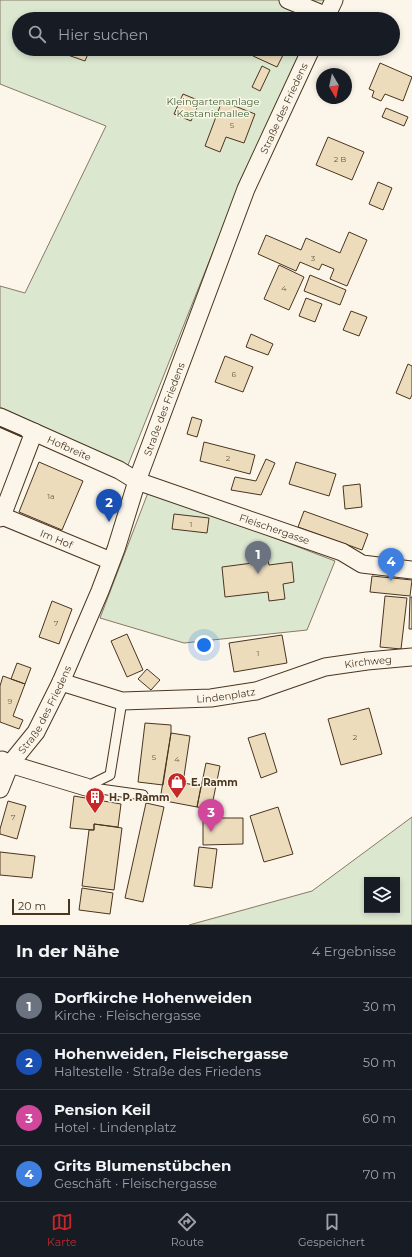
<!DOCTYPE html>
<html lang="de">
<meta charset="utf-8">
<style>
body{margin:0;font-family:Montserrat,sans-serif;background:#242831;color:#f1f3f6}
.controls{position:absolute;right:12px;bottom:12px;display:grid;overflow:hidden;border-radius:0px;box-shadow:0 2px 6px #0003}
.controls button{width:36px;height:36px;display:grid;place-items:center;padding:0;border:0;border-bottom:1px solid #363941;background:#171b24;color:#f1f3f6;font:20px sans-serif}
.compass{position:absolute;left:316px;top:68px;width:36px;height:36px;border-radius:50%;background:#171b24;box-shadow:0 2px 6px #0003;rotate:171deg}
.scale{position:absolute;left:12px;bottom:10px;width:58px;box-sizing:border-box;padding-left:4px;border:2px solid #4a3520;border-top:0;font-size:11px;line-height:14px;white-space:nowrap;color:#4a3520;-webkit-text-stroke:3px #fbf6e9;paint-order:stroke}
.you{position:absolute;left:204px;top:645px;width:14px;height:14px;margin:-10px;border:3px solid #fff;border-radius:50%;background:#1a73e8;box-shadow:0 0 0 6px #1a73e833}
.badge{display:grid;place-items:center;width:26px;height:26px;border-radius:50%;background:#c62828;color:#fff;font-size:13px;font-weight:700}
.pin{position:absolute;translate:-50% -33px;filter:drop-shadow(0 1px 2px #0008)}
.pin::after{content:'';position:absolute;top:21px;width:14px;height:12px;background:inherit;clip-path:polygon(0 0,100% 0,50% 100%)}
.list{margin:0;padding:0;list-style:none}
h2{display:flex;justify-content:space-between;align-items:center;height:52px;margin:0;padding:0 16px;font-size:17px}
h2 small{font-size:13px;font-weight:400;color:#9ea1a6}
.list li{display:grid;grid-template-columns:26px 1fr auto;gap:12px;align-items:center;box-sizing:border-box;height:56px;padding:0 16px;border-top:1px solid #363941}
.list b{display:block;font-size:15px;white-space:nowrap}
.list p{margin:0;font-size:13px;white-space:nowrap;color:#9ea1a6}
.list em{font-size:13px;font-style:normal;color:#9ea1a6}
.icon{flex:none;width:22px;height:22px;fill:none;stroke:currentColor;stroke-width:2;stroke-linecap:round;stroke-linejoin:round}
.map{position:relative;flex:none;width:412px;height:925px;overflow:hidden}
.search{position:absolute;background:#171b24;box-shadow:0 2px 6px #0003;left:12px;right:12px;top:12px;height:44px;display:flex;align-items:center;gap:10px;box-sizing:border-box;padding:0 14px;border-radius:22px;color:#9ea1a6;font-size:15px}
.sheet{height:276px;background:#171b24}
nav{display:flex;justify-content:space-around;align-items:center;box-sizing:border-box;height:56px;border-top:1px solid #363941;background:#171b24;font-size:11px;color:#9ea1a6}
nav a{display:grid;justify-items:center;gap:2px}
nav .on{color:#c62828}
.map>svg:first-child{display:block}
</style>
<div class="map">
<svg width="412" height="925" viewBox="0 0 412 925">
<rect width="100%" height="100%" fill="#fbf6e9"/>
<path fill="#dce7d0" stroke="#887966" fill-rule="evenodd" d="M0 0H327L318 19H19V49H304L242 179 128 465 0 407V286L25 293 106 126 0 84Z
M149 490 335 561 307 630 184 643 100 618Z
M412 817V925H189L312 891ZM367 880H397V910H367Z"/>
<path fill="#ecdcbc" stroke="#4a3520" d="M66 49H90L85 61 65 54Z
M256 49H286L277 67 253 56Z
M380 63 412 77 403 101 385 94 381 101 372 97 374 91 369 89Z
M262 66 270 70 260 91 252 87Z
M183 94 200 101 191 121 174 114Z
M222 101 255 114 244 143 226 137 220 152 205 146Z
M386 108 408 117 404 126 382 117Z
M328 137 364 152 352 180 316 165Z
M378 182 392 188 383 210 369 204Z
M349 232 367 240 347 286 330 279 334 269 322 264 319 270 300 262 296 271 258 254 266 235 301 250 306 238 340 253Z
M279 265 304 277 289 310 264 299Z
M310 275 346 290 340 305 304 291Z
M306 298 322 304 315 322 299 316Z
M351 311 367 317 359 336 343 330Z
M251 334 273 344 268 355 246 347Z
M225 356 253 367 243 392 215 382Z
M408 364 412 366V395L410 399 396 393Z
M192 417 202 420 197 437 187 434Z
M204 442 255 455 250 474 200 461Z
M266 459 275 463 261 495 231 490 235 477 256 481Z
M39 462 83 481 62 530 19 512Z
M296 462 336 474 329 496 289 484Z
M360 484 362 507 345 509 343 486Z
M304 511 368 534 362 550 298 527Z
M174 514 209 518 207 533 172 529Z
M268 561 269 565 292 562 294 582 283 584 285 599 269 601 268 592 225 597 222 567Z
M372 576 412 580 410 596 370 592Z
M385 596 407 598 401 649 380 647Z
M410 597H412V629H409Z
M52 601 72 609 59 644 39 637Z
M127 634 143 670 127 677 111 641Z
M282 635 287 663 234 672 229 643Z
M17 663 31 668 25 684 11 679Z
M147 669 160 680 151 690 138 679Z
M3 676 25 684 13 716 23 720 19 729 0 722V686Z
M369 708 382 754 341 765 328 719Z
M145 723 171 725V733L163 785 138 782Z
M171 733 190 736 183 783 201 786 197 807 160 800Z
M265 733 277 772 261 778 248 738Z
M206 763 220 766 211 810 197 807Z
M74 796 121 804 118 827 94 824V830L70 828Z
M8 801 26 806 17 839 0 834V829Z
M146 803 164 807 143 902 125 898Z
M278 807 293 854 264 862 250 816Z
M203 818H243V844L203 845Z
M94 824 122 828 114 890 82 886 89 830H94Z
M199 847 217 849 212 888 194 886Z
M0 852 35 856 32 878 0 875Z
M82 888 113 893 110 914 79 910Z"/>
<g fill="none" stroke-linecap="round" stroke-linejoin="round">
<defs>
<path id="service" d="M86 787 110 775 122 701
M86 787 143 795"/>
<g id="minor">
<path d="M288 0 327 16"/>
<path d="M325 19 334 0"/>
<path id="s1" d="M0 417 119 470 137 481 342 552 362 564 412 570"/>
<path id="s2" d="M2 516 111 561"/>
<path d="M0 518 2 516 34 432"/>
<path id="s3" d="M61 682 122 701 211 698 256 691 325 667 367 661 412 657"/>
<path d="M2 760 10 764 86 787"/>
<path id="s4" d="M0 789 10 764 36 732 61 682 100 591 116 549 137 481 246 189 311 49"/>
</g>
</defs>
<use href="#service" stroke="#4a3520" stroke-width="11"/>
<use href="#minor" stroke="#4a3520" stroke-width="19"/>
<use href="#service" stroke="#fbf6e9" stroke-width="9"/>
<use href="#minor" stroke="#fbf6e9" stroke-width="17"/>
<path stroke="#4a3520" stroke-width="2" d="M0 427 21 436"/>
</g>
<defs>
<symbol id="shop-pin" viewBox="-11 -11 22 30"><path d="M0 17L-7.5 6A9.5 9.5 0 1 1 7.5 6Z" fill="#c62828" stroke="#fbf6e9"/><path d="M-5-2.5h2.3a2.7 3.5 0 0 1 5.4 0H5L5.5 6h-11ZM-1.5-2.5h3a1.5 2.3 0 0 0-3 0Z" fill="#fff"/></symbol>
<symbol id="building-pin" viewBox="-11 -11 22 30"><path d="M0 17L-7.5 6A9.5 9.5 0 1 1 7.5 6Z" fill="#c62828" stroke="#fbf6e9"/><path d="M-4-6H4V6H1V3H-1V6H-4ZM-2.5-4.3h1.7v1.8h-1.7ZM.8-4.3h1.7v1.8H.8ZM-2.5-1h1.7V.8h-1.7ZM.8-1h1.7V.8H.8Z" fill="#fff"/></symbol>
</defs>
<g fill-rule="evenodd">
<use href="#shop-pin" x="166" y="771" width="22" height="30"/>
<use href="#building-pin" x="84" y="786" width="22" height="30"/>
</g>
<g text-anchor="middle" stroke-width="3" stroke-linejoin="round" paint-order="stroke">
<g font-size="8" fill="#725f47">
<text x="232" y="128">5</text>
<text x="340" y="162">2 B</text>
<text x="313" y="261">3</text>
<text x="284" y="291">4</text>
<text x="234" y="377">6</text>
<text x="228" y="461">2</text>
<text x="51" y="499">1a</text>
<text x="191" y="527">1</text>
<text x="56" y="626">7</text>
<text x="258" y="656">1</text>
<text x="10" y="704">9</text>
<text x="355" y="740">2</text>
<text x="154" y="760">5</text>
<text x="177" y="762">4</text>
<text x="13" y="820">7</text>
</g>
<g font-size="10" fill="#436837" stroke="#fbf6e9">
<text x="213" y="105">Kleingartenanlage<tspan x="213" dy="12">Kastanienallee</tspan></text>
</g>
<g font-size="10" fill="#4a3520" stroke="#fbf6e9">
<text dy="4" stroke="none"><textPath href="#s4" startOffset="740">Straße des Friedens</textPath></text>
<text dy="4" stroke="none"><textPath href="#s4" startOffset="416">Straße des Friedens</textPath></text>
<text dy="4" stroke="none"><textPath href="#s1" startOffset="76">Hofbreite</textPath></text>
<text dy="4" stroke="none"><textPath href="#s1" startOffset="297">Fleischergasse</textPath></text>
<text dy="4" stroke="none"><textPath href="#s2" startOffset="59">Im Hof</textPath></text>
<text dy="4" stroke="none"><textPath href="#s3" startOffset="315">Kirchweg</textPath></text>
<text dy="4" stroke="none"><textPath href="#s3" startOffset="168">Lindenplatz</textPath></text>
<text dy="4" stroke="none"><textPath href="#s4" startOffset="92">Straße des Friedens</textPath></text>
</g>
<g font-size="10" font-weight="bold" fill="#4a3520" stroke="#fbf6e9" text-anchor="start">
<text x="191" y="786">E. Ramm</text>
<text x="109" y="801">H. P. Ramm</text>
</g>
</g>
</svg>
<div class="controls">
<button><svg class="icon" aria-label="layers" viewBox="0 0 24 24"><path d="M12 4l9 5-9 5-9-5zM3 14l9 5 9-5"/></svg></button>
</div>
<svg class="compass" viewBox="-18 -18 36 36"><path d="M0-13l5 13h-10z" fill="#e53935"/><path d="M0 13l5-13h-10z" fill="#9ea1a6"/></svg>
<div class="scale">20 m</div>
<div class="you"></div>
<div class="pin badge" style="left:258px;top:574px;background:#6b7280">1</div>
<div class="pin badge" style="left:109px;top:522px;background:#1a4fb4">2</div>
<div class="pin badge" style="left:211px;top:832px;background:#d1479c">3</div>
<div class="pin badge" style="left:391px;top:581px;background:#3f7fe0">4</div>
<div class="search"><svg class="icon" aria-label="search" viewBox="0 0 24 24"><circle cx="10" cy="10" r="6"/><path d="M15 15l6 6"/></svg>Hier suchen</div>
</div>
<section class="sheet">
<h2>In der Nähe<small>4 Ergebnisse</small></h2>
<ul class="list">
<li><span class="badge" style="background:#6b7280">1</span><div><b>Dorfkirche Hohenweiden</b><p>Kirche · Fleischergasse</p></div><em>30 m</em></li>
<li><span class="badge" style="background:#1a4fb4">2</span><div><b>Hohenweiden, Fleischergasse</b><p>Haltestelle · Straße des Friedens</p></div><em>50 m</em></li>
<li><span class="badge" style="background:#d1479c">3</span><div><b>Pension Keil</b><p>Hotel · Lindenplatz</p></div><em>60 m</em></li>
<li><span class="badge" style="background:#3f7fe0">4</span><div><b>Grits Blumenstübchen</b><p>Geschäft · Fleischergasse</p></div><em>70 m</em></li>
</ul>
</section>
<nav>
<a class="on"><svg class="icon" aria-label="map" viewBox="0 0 24 24"><path d="M3 6l6-2 6 2 6-2v14l-6 2-6-2-6 2zM9 4v14M15 6v14"/></svg>Karte</a>
<a><svg class="icon" aria-label="directions" viewBox="0 0 24 24"><path d="M12 3l9 9-9 9-9-9zM9 14v-3h6M13 9l2 2-2 2"/></svg>Route</a>
<a><svg class="icon" aria-label="saved" viewBox="0 0 24 24"><path d="M7 4h10v16l-5-4-5 4z"/></svg>Gespeichert</a>
</nav>
